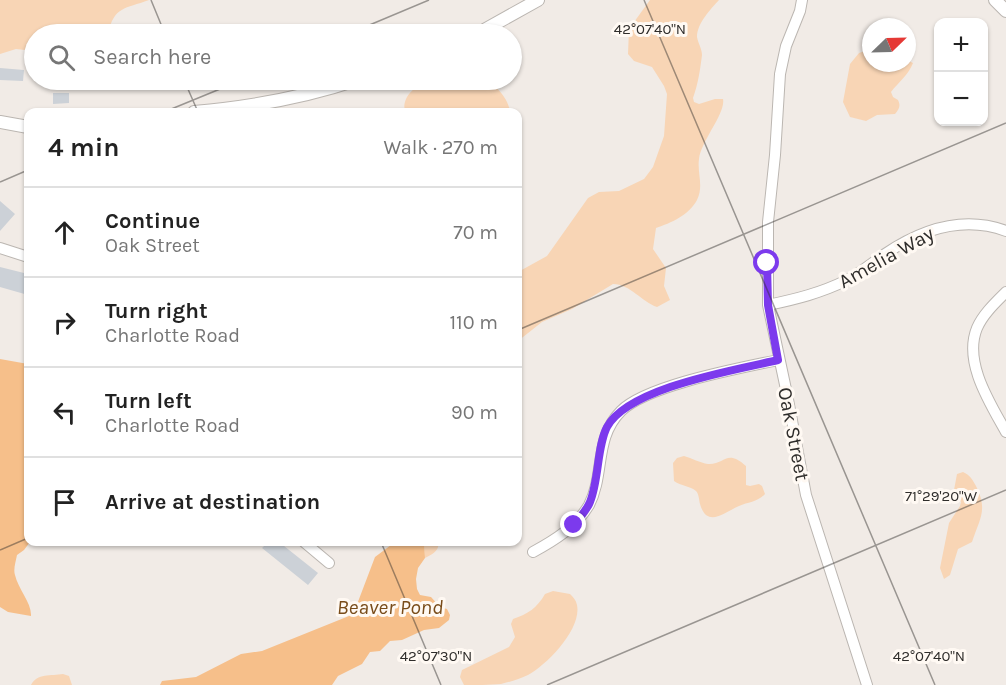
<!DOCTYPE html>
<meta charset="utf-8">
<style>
body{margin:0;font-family:Karla,sans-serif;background:#f2f2f2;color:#222}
.controls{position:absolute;right:18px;top:18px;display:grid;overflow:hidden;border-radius:12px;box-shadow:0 2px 4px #0004}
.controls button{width:54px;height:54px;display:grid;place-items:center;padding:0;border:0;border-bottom:2px solid #e0e0e0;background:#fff;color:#222;font:30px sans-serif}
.compass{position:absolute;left:862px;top:18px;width:54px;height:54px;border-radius:50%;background:#fff;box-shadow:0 2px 4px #0004;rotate:67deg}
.stop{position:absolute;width:18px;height:18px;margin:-14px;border:4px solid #7c3aed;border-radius:50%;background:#fff}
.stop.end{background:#7c3aed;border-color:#fff;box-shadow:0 2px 6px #0008}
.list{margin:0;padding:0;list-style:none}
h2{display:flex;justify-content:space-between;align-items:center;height:78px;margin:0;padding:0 24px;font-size:26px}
h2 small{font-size:20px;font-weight:400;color:#767676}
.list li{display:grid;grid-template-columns:39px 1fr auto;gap:18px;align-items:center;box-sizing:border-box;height:90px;padding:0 24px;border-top:2px solid #e0e0e0}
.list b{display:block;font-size:22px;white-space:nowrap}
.list p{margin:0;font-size:20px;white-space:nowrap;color:#767676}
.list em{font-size:20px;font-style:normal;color:#767676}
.icon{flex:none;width:33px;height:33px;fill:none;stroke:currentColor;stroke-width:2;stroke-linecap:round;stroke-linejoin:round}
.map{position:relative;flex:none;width:1006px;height:685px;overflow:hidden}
.search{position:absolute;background:#fff;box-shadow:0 2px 4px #0004;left:24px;top:24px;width:498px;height:66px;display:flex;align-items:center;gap:15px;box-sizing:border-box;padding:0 21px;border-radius:33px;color:#767676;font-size:22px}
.panel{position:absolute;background:#fff;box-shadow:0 2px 4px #0004;left:24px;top:108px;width:498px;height:438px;border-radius:12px}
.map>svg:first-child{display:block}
</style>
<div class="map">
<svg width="1006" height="685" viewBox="0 0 1006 685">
<rect width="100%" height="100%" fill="#f1ebe6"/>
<path fill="#f8d5b5" d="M0 0H149C125 9 114 6 108 34H34V51L16 49 0 54Z
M650 0H719C711 9 697 23 697 37 698 43 702 49 702 55 700 71 698 84 693 98L694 102 699 104 715 99H723C726 113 701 141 699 159 697 173 704 186 697 200 689 215 671 223 656 228L653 249 666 268 664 286 670 300 657 307C642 302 630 284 613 284L572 309 542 322 518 341V272L547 256 588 198 599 192 619 191 644 179 653 167 664 136 667 94 664 86 652 67 634 61 628 54 629 29Z
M871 49V63H907V60L913 63C909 74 898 83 891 92L893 97 898 100C901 106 899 109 895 114L877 115 866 121 850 117 843 102 850 64 859 53Z
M429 80C442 79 472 76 483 80 496 83 509 100 510 112H405C401 97 416 85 429 80Z
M684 456C692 458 700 463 708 464 725 465 726 448 746 466V485L750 486 759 484 762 486 765 494C758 502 748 502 739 506 725 512 707 529 700 504 699 500 699 494 696 491 690 486 681 486 674 481L673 463 677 458Z
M963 472C970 475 972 479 976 486 988 510 980 518 972 542L958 549 950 575 944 579 940 568 949 523 960 506 961 502 954 490 957 474Z
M424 542H438C440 551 432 554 425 558Z
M553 591 570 594C573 597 576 600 577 605 582 629 547 665 528 675 520 679 509 682 501 684 490 685 475 685 464 685L460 677 462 670 509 647 515 637 511 624 513 619C528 614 537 608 545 594Z
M63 674 69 676 72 685H31C37 673 51 676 63 674Z"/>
<path fill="#f6bf8a" d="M0 359 28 364 30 542 24 550 17 555C16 561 13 569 15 575 18 589 32 603 31 616L8 612 0 607Z
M395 542H424L425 558 418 568 416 579 417 589 420 595 431 597 440 607 447 609 450 615 449 620 439 628 424 630 402 640 390 641 380 651 370 652 362 664 338 676 332 685H160L162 681 196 677 241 654 262 651 349 616 356 607 375 557Z"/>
<path fill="#ccd1d7" d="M0 68 24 70 23 81 0 80Z
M53 93H69V103L53 104Z
M0 201 15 214 0 231Z
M0 267 28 274V295L0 287Z
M268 542H279L318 573 308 585 262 548Z"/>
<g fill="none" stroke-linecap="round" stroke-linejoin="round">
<defs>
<path id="minor" d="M802 0 800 11 786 46 780 74 775 155 768 222V305L787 394 806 495 867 685
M0 248 28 257
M1006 292C996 302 983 314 977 328 963 362 990 403 1006 432
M768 305C796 299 821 293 847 280 860 273 872 263 885 254 922 229 963 215 1006 231
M304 542 329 563
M533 552C555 540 576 527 589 505 605 474 594 438 621 411 647 385 741 368 778 360"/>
<path id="tertiary" d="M995 0 1006 11
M477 34 538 0
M194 112C249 107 303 98 356 80
M0 122 28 127"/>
</defs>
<use href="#minor" stroke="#bbb6b1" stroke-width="12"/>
<use href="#tertiary" stroke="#bbb6b1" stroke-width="14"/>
<use href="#minor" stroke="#fff" stroke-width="10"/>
<use href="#tertiary" stroke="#fff" stroke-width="12"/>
</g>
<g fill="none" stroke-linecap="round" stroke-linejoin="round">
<path stroke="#7c3aed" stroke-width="8" d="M574 525C579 518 587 510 590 502 599 480 597 446 607 427 629 387 736 370 778 360L768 305 767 263"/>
</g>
<path fill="none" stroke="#2f2d2b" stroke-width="1.5" stroke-opacity="0.45" d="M151 0 165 34M644 0 935 685M348 34 429 0M184 80 198 112M164 112 242 80M0 182 28 170M518 330 1006 123M381 542 441 685M0 550 28 538M547 685 1006 490"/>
<g text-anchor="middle" stroke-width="6" stroke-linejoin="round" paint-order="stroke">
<g font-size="20" fill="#2f2d2b" stroke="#fff9f3">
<text transform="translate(886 257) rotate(-29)" y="7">Amelia Way</text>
<text transform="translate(794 434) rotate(79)" y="7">Oak Street</text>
</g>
<g font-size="21" font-style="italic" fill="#794c1a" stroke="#fff9f3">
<text x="390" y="614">Beaver Pond</text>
</g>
</g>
<g font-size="15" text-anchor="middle" fill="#2f2d2b" stroke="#fff9f3" stroke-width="6" stroke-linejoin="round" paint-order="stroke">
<text x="650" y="34">42°07'40"N</text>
<text x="941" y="501">71°29'20"W</text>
<text x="436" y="661">42°07'30"N</text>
<text x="929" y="661">42°07'40"N</text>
</g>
</svg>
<div class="controls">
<button>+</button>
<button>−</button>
</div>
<svg class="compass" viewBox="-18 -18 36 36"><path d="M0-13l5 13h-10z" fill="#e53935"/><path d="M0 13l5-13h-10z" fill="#767676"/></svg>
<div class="stop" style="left:767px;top:263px"></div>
<div class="stop end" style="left:574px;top:525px"></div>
<div class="search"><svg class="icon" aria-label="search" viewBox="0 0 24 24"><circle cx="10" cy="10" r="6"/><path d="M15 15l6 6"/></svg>Search here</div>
<section class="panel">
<h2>4 min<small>Walk · 270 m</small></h2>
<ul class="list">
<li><svg class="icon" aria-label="ahead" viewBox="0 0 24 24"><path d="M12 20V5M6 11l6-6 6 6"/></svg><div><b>Continue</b><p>Oak Street</p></div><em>70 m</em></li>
<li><svg class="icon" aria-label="right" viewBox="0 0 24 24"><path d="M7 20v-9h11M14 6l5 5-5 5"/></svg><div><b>Turn right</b><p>Charlotte Road</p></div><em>110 m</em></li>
<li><svg class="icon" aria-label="left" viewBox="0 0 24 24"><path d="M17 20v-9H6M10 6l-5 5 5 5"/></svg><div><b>Turn left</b><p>Charlotte Road</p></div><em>90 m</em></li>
<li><svg class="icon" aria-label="arrive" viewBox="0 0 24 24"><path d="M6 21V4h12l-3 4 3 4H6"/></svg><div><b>Arrive at destination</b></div></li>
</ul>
</section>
</div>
